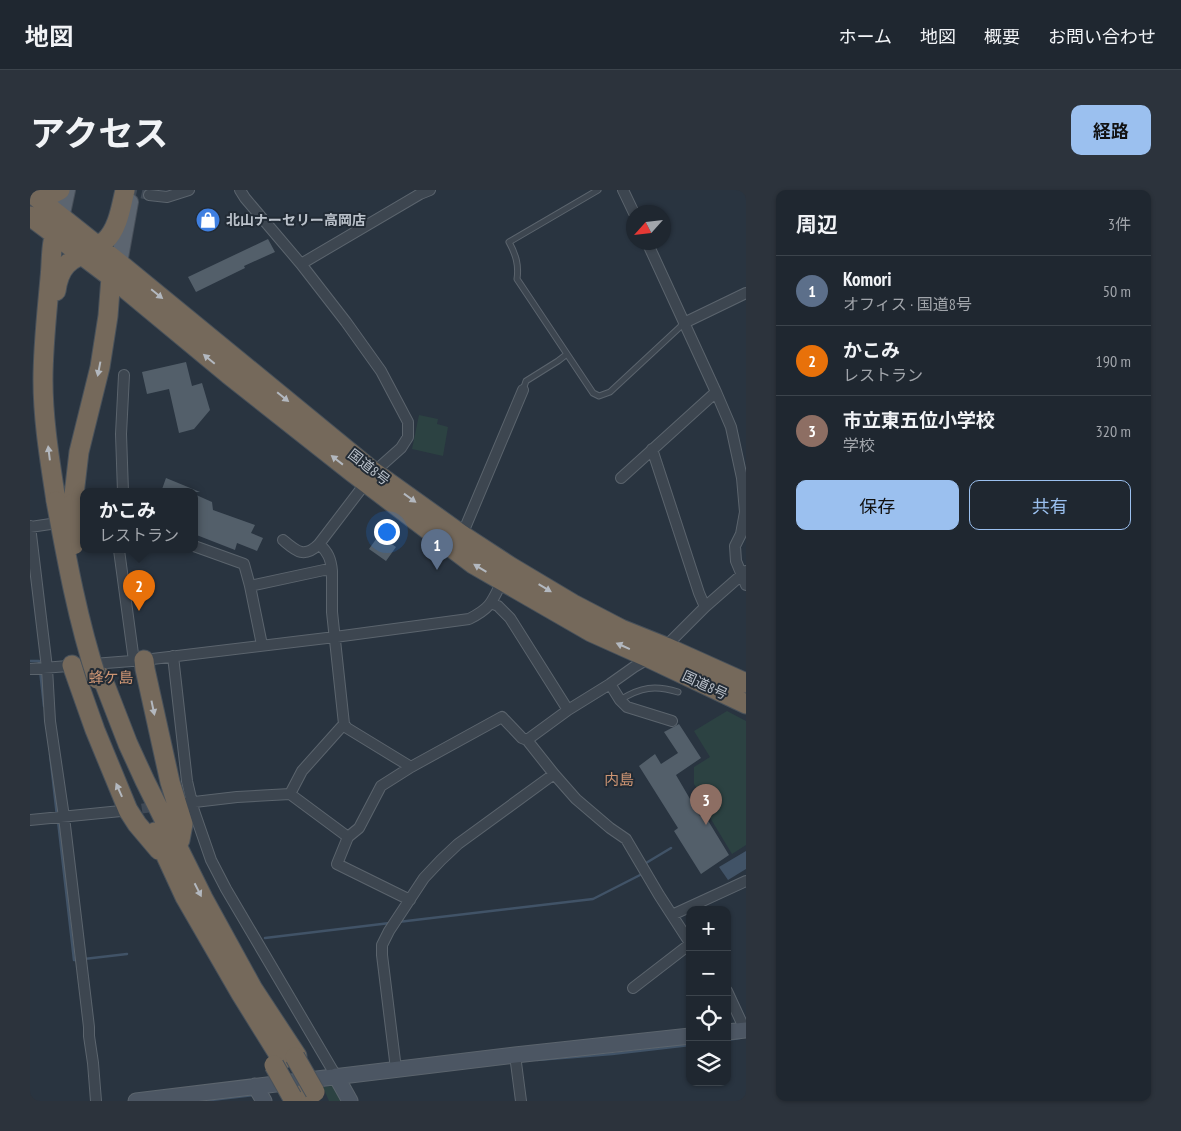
<!DOCTYPE html>
<html lang="ja">
<meta charset="utf-8">
<style>
body{margin:0;font-family:"PT Sans Narrow","Noto Sans JP",sans-serif;background:#2c333c;color:#f1f3f6}
.controls{position:absolute;right:15px;bottom:15px;display:grid;overflow:hidden;border-radius:10px;box-shadow:0 1px 4px #0004}
.controls button{width:45px;height:45px;display:grid;place-items:center;padding:0;border:0;border-bottom:1px solid #3c444c;background:#1f2730;color:#f1f3f6;font:25px sans-serif}
.compass{position:absolute;left:596px;top:15px;width:45px;height:45px;border-radius:50%;background:#1f2730;box-shadow:0 1px 4px #0004;rotate:243deg}
.you{position:absolute;left:356px;top:341px;width:18px;height:18px;margin:-12px;border:4px solid #fff;border-radius:50%;background:#1a73e8;box-shadow:0 0 0 8px #1a73e833}
.badge{display:grid;place-items:center;width:32px;height:32px;border-radius:50%;background:#9bc0ef;color:#fff;font-size:16px;font-weight:700}
.pin{position:absolute;translate:-50% -41px;filter:drop-shadow(0 1px 2px #0008)}
.pin::after{content:'';position:absolute;top:26px;width:18px;height:15px;background:inherit;clip-path:polygon(0 0,100% 0,50% 100%)}
.popup{position:absolute;left:50px;top:298px;width:118px;height:65px;box-sizing:border-box;display:grid;place-content:center;border-radius:10px;background:#1f2730;filter:drop-shadow(0 1px 4px #0005);font-size:16px;white-space:nowrap;color:#a1a5ab}
.popup b{font-size:19px;color:#f1f3f6}
.popup::after{content:'';position:absolute;left:50%;top:100%;margin-left:-10px;border:10px solid transparent;border-top-color:#1f2730}
.list{margin:0;padding:0;list-style:none}
h2{display:flex;justify-content:space-between;align-items:center;height:65px;margin:0;padding:0 20px;font-size:21px}
h2 small{font-size:16px;font-weight:400;color:#a1a5ab}
.list li{display:grid;grid-template-columns:32px 1fr auto;gap:15px;align-items:center;box-sizing:border-box;height:70px;padding:0 20px;border-top:1px solid #3c444c}
.list b{display:block;font-size:19px;white-space:nowrap}
.list p{margin:0;font-size:16px;white-space:nowrap;color:#a1a5ab}
.list em{font-size:16px;font-style:normal;color:#a1a5ab}
.actions{display:flex;gap:10px;padding:15px 20px}
.actions a{flex:1;padding:11px 0;border:1px solid #9bc0ef;border-radius:10px;text-align:center;font-size:18px;color:#9bc0ef}
.actions .main{background:#9bc0ef;color:#111}
.icon{flex:none;width:28px;height:28px;fill:none;stroke:currentColor;stroke-width:2;stroke-linecap:round;stroke-linejoin:round}
.map{position:relative;flex:none;width:716px;height:911px;overflow:hidden;border-radius:10px}
header{display:flex;align-items:center;gap:30px;box-sizing:border-box;height:70px;padding:0 25px;background:#1f2730;border-bottom:1px solid #3c444c}
header strong{font-size:24px}
nav{display:flex;gap:28px;margin-inline-start:auto;font-size:18px}
.intro{display:flex;align-items:center;justify-content:space-between;box-sizing:border-box;height:120px;padding:0 30px}
h1{margin:0;font-size:35px}
.button{padding:12px 22px;border-radius:10px;background:#9bc0ef;color:#111;font-size:18px;font-weight:700}
main{display:flex;gap:30px;padding:0 30px}
aside{flex:1;background:#1f2730;border-radius:10px;box-shadow:0 1px 4px #0004}
.map>svg:first-child{display:block}
</style>
<header>
<strong>地図</strong>
<nav><a>ホーム</a><a>地図</a><a>概要</a><a>お問い合わせ</a></nav>
</header>
<div class="intro"><h1>アクセス</h1><a class="button">経路</a></div>
<main>
<div class="map">
<svg width="716" height="911" viewBox="0 0 716 911">
<rect width="100%" height="100%" fill="#293440"/>
<path fill="#2c4242" d="M389 225 408 229 407 234 418 237 413 266 382 259Z
M697 521 716 531V655L702 664 676 621 677 615 664 594V577L680 567 664 541Z
M309 895 317 911H299L293 897Z"/>
<path fill="#415367" d="M716 661V679L698 690 689 677Z"/>
<g fill="none" stroke-linecap="round" stroke-linejoin="round">
<path stroke="#415367" stroke-width="2.5" d="M0 471H9V474
M10 480 14 516
M20 564 27 626
M28 631 44 770H48
M616 673 641 658
M368 732 563 709 612 684
M235 748 360 733
M54 769 97 764
M697 850 710 848
M507 870 582 864 660 855
M173 911 224 905"/>
</g>
<path fill="#535f6a" d="M238 49 245 62 214 76 215 78 166 102 158 87Z
M156 172 162 196 172 193 180 220 164 239 149 243 139 199 117 204 112 182Z
M136 288 170 302H131Z
M164 304 182 312 183 320 225 335 221 343 233 348 227 361 207 353 205 360 164 344Z
M349 345 366 357 356 371 339 359Z
M649 534 671 568 646 585 670 626 674 624 699 665 671 684 644 641 648 638 609 576 625 564 631 574 648 563 634 542Z"/>
<g fill="none" stroke-linecap="round" stroke-linejoin="round">
<path stroke="#3f4955" stroke-width="10" stroke-dasharray="10 5" stroke-linecap="butt" d="M97 0 119 5
M97 621 129 616"/>
<defs>
<path id="lane" d="M568 0 479 52C486 65 489 75 487 89L563 203 569 206 580 202 650 137 653 133
M493 200 496 191 528 171 537 164
M590 510C611 497 625 495 648 502"/>
<path id="street" d="M210 0 215 8 271 74 316 132 351 181 378 232V247L371 258 344 282 289 354C274 369 266 361 253 350
M593 0 604 23
M119 5 137 7 159 0
M271 74 390 4 400 0
M654 133 716 103
M686 202 701 237 712 288 715 322 711 344 705 356 706 371 716 395
M622 259 669 403 675 417
M591 288 686 202 617 52
M93 302 91 244 94 185
M0 336 17 478 20 531 34 627 59 837V846L63 873 66 911
M0 337 54 329
M432 345 493 200
M289 354C298 362 301 369 302 381
M164 356 214 374 220 396 294 380 302 381V422L314 534 317 538 381 577 472 527 492 548 497 550 524 584 546 609 580 638 596 649 629 705 660 753
M89 360 104 471
M220 396 232 455
M461 413 468 416 480 428 538 520
M633 459 675 417 716 381
M143 466 157 591 164 621 181 670 196 699 306 886
M0 479 114 470 305 447 439 429C461 418 462 412 472 391
M580 494 590 510 597 517 642 531
M497 550 538 520 580 494 604 477 621 467
M260 604 318 647
M156 613 207 607 260 604 272 581 314 534
M0 630 91 621
M380 710 307 674 318 647 329 638 351 596 381 577
M642 725 716 691
M603 798 660 754
M697 801 716 842
M485 865 491 911
M366 879 352 765V755L359 741 394 688 411 670 428 654 524 584"/>
<path id="secondary" d="M697 842 716 840
M306 886 320 911
M225 896 234 911
M106 911 485 865 660 846"/>
<path id="primary" d="M31 28 37 0
M89 73 100 12"/>
<path id="highway" d="M0 2 89 73 344 282 432 345 481 377 543 414 591 439 636 457 716 493
M7 7 18 6 30 0
M0 26 81 87 198 184 322 282 443 374 561 442 619 468 716 514
M56 56C62 56 69 55 75 51 88 39 91 17 95 0
M26 101C29 78 39 67 62 63
M26 311C20 271 13 231 13 190 13 156 17 122 20 88 22 70 20 52 28 36
M43 313 49 262 70 177 78 126 81 87 86 78
M114 470 115 479 140 592 153 634 150 650 146 657
M42 475 65 540 98 620 107 634 129 660
M72 487 98 554 115 591 173 708 223 799 267 866
M125 642 155 707 211 804 252 870
M273 904 278 911"/>
</defs>
<use href="#lane" stroke="#5b646d" stroke-width="7"/>
<use href="#street" stroke="#5b646d" stroke-width="12"/>
<use href="#secondary" stroke="#5b646d" stroke-width="17"/>
<use href="#primary" stroke="#474f59" stroke-width="18"/>
<use href="#highway" stroke="#48515a" stroke-width="21"/>
<use href="#lane" stroke="#3d4650" stroke-width="5"/>
<use href="#street" stroke="#3d4650" stroke-width="10"/>
<use href="#secondary" stroke="#4c5663" stroke-width="15"/>
<use href="#primary" stroke="#5c6570" stroke-width="16"/>
<use href="#highway" stroke="#75695b" stroke-width="19"/>
<defs>
<path id="highway-bridge" d="M26 311C37 371 48 431 67 489
M43 313V336L44 355
M265 867 285 902
M244 875 262 907"/>
</defs>
<use href="#highway-bridge" stroke="#48515a" stroke-width="21" stroke-linecap="butt"/>
<use href="#highway-bridge" stroke="#75695b" stroke-width="19"/>
</g>
<defs><path id="oneway-solid" d="M-6-.8H1V-3.2L6.5 0L1 3.2V.8H-6Z" transform="scale(1.25)"/></defs>
<g fill="#b3b8bf">
<use href="#oneway-solid" transform="translate(127 104) rotate(39)"/>
<use href="#oneway-solid" transform="translate(179 169) rotate(-140)"/>
<use href="#oneway-solid" transform="translate(69 179) rotate(101)"/>
<use href="#oneway-solid" transform="translate(253 207) rotate(39)"/>
<use href="#oneway-solid" transform="translate(19 263) rotate(-97)"/>
<use href="#oneway-solid" transform="translate(307 270) rotate(-142)"/>
<use href="#oneway-solid" transform="translate(380 308) rotate(36)"/>
<use href="#oneway-solid" transform="translate(450 378) rotate(-149)"/>
<use href="#oneway-solid" transform="translate(515 398) rotate(31)"/>
<use href="#oneway-solid" transform="translate(593 456) rotate(-156)"/>
<use href="#oneway-solid" transform="translate(123 518) rotate(78)"/>
<use href="#oneway-solid" transform="translate(89 600) rotate(-114)"/>
<use href="#oneway-solid" transform="translate(168 700) rotate(63)"/>
</g>
<defs>
<symbol id="shop-disc" viewBox="-11 -11 22 22"><circle r="9.5" fill="#3f7fe0" stroke="#222b35"/><path d="M-5-2.5h2.3a2.7 3.5 0 0 1 5.4 0H5L5.5 6h-11ZM-1.5-2.5h3a1.5 2.3 0 0 0-3 0Z" fill="#fff"/></symbol>
</defs>
<g fill-rule="evenodd">
<use href="#shop-disc" x="164" y="16" width="28" height="28"/>
</g>
<g text-anchor="middle" stroke-width="4" stroke-linejoin="round" paint-order="stroke">
<g font-size="14" font-weight="bold" fill="#bac1ca" stroke="#222b35" text-anchor="start">
<text x="196" y="35">北山ナーセリー高岡店</text>
</g>
<g font-size="14" fill="#bac1ca" stroke="#222b35">
<text transform="translate(339 277) rotate(38)" y="5">国道8号</text>
<text transform="translate(675 495) rotate(25)" y="5">国道8号</text>
</g>
<g font-size="15" fill="#cc9473" stroke="#222b35">
<text x="81" y="493">蜂ケ島</text>
<text x="589" y="595">内島</text>
</g>
</g>
</svg>
<div class="controls">
<button>+</button>
<button>−</button>
<button><svg class="icon" aria-label="locate" viewBox="0 0 24 24"><circle cx="12" cy="12" r="6"/><path d="M12 2v4M12 18v4M2 12h4M18 12h4"/></svg></button>
<button><svg class="icon" aria-label="layers" viewBox="0 0 24 24"><path d="M12 4l9 5-9 5-9-5zM3 14l9 5 9-5"/></svg></button>
</div>
<svg class="compass" viewBox="-18 -18 36 36"><path d="M0-13l5 13h-10z" fill="#e53935"/><path d="M0 13l5-13h-10z" fill="#a1a5ab"/></svg>
<div class="you"></div>
<div class="pin badge" style="left:407px;top:380px;background:#5c6f8a">1</div>
<div class="pin badge" style="left:109px;top:421px;background:#e8710a">2</div>
<div class="popup"><b>かこみ</b>レストラン</div>
<div class="pin badge" style="left:676px;top:635px;background:#8d6e63">3</div>
</div>
<aside>
<h2>周辺<small>3件</small></h2>
<ul class="list">
<li><span class="badge" style="background:#5c6f8a">1</span><div><b>Komori</b><p>オフィス · 国道8号</p></div><em>50 m</em></li>
<li><span class="badge" style="background:#e8710a">2</span><div><b>かこみ</b><p>レストラン</p></div><em>190 m</em></li>
<li><span class="badge" style="background:#8d6e63">3</span><div><b>市立東五位小学校</b><p>学校</p></div><em>320 m</em></li>
</ul>
<div class="actions"><a class="main">保存</a><a>共有</a></div>
</aside>
</main>
